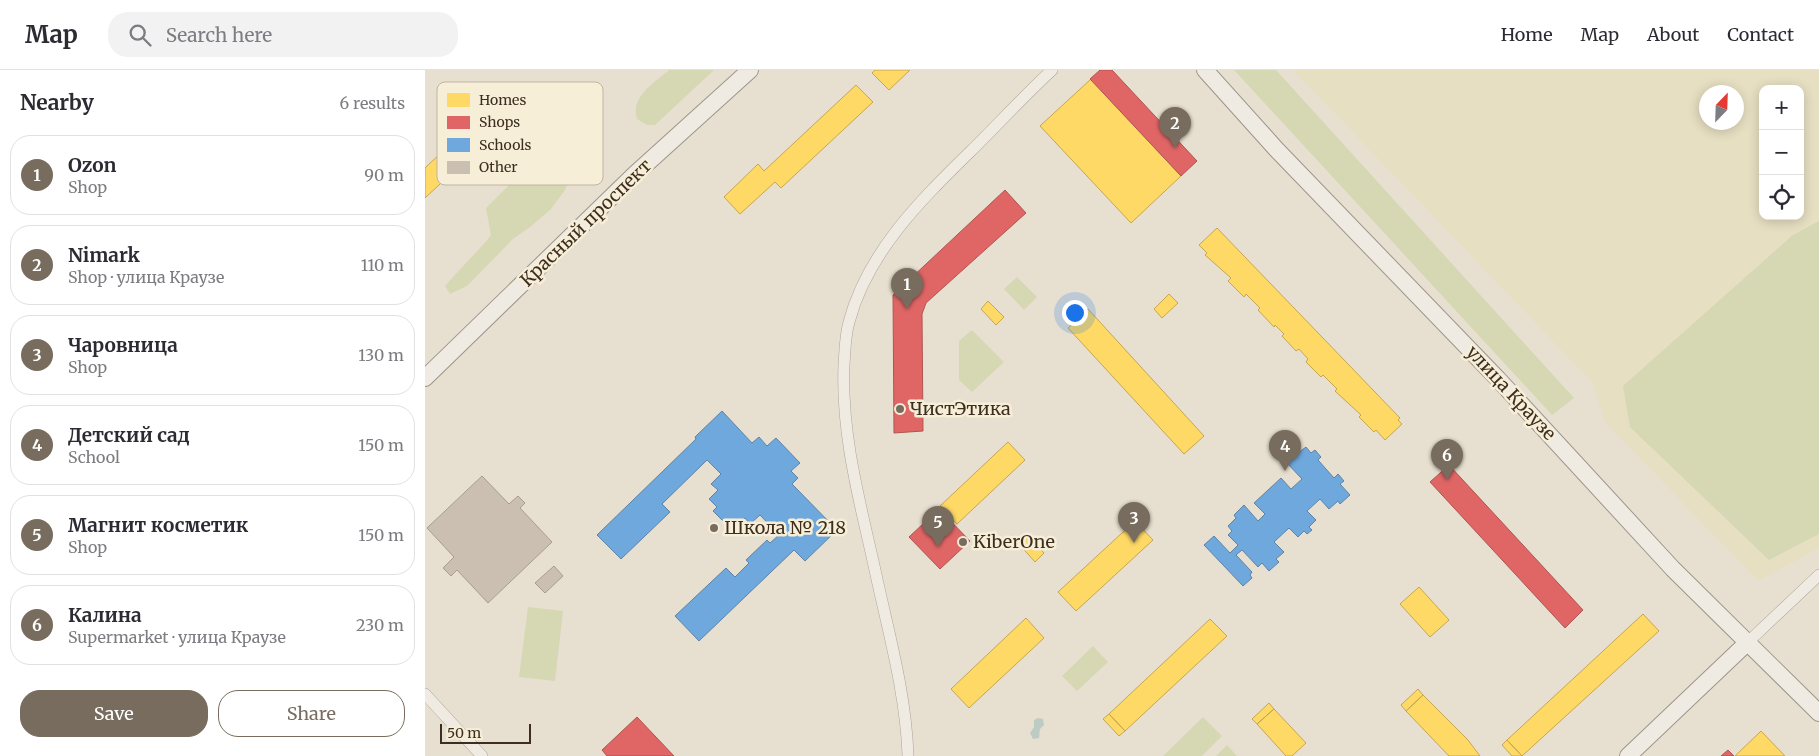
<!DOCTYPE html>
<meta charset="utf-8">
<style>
body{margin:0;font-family:Merriweather,serif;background:#f2f2f3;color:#2b2b33}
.controls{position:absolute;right:15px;top:15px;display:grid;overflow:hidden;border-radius:10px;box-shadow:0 2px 12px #0003}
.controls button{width:45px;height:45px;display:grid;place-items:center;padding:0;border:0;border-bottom:1px solid #e1e1e2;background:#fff;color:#2b2b33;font:25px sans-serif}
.compass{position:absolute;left:1274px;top:15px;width:45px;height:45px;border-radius:50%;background:#fff;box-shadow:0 2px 12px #0003;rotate:23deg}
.scale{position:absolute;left:15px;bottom:12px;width:91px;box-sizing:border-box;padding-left:5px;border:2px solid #3d2e20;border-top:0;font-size:14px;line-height:18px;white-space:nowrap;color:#3d2e20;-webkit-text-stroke:4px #f7eed8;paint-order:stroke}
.you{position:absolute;left:649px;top:242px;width:18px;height:18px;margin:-12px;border:4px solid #fff;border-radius:50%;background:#1a73e8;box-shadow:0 0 0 8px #1a73e833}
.badge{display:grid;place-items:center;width:32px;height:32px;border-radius:50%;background:#786c5e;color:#fff;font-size:16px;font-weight:700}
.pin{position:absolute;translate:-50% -41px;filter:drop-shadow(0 1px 2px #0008)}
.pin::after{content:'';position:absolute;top:26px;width:18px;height:15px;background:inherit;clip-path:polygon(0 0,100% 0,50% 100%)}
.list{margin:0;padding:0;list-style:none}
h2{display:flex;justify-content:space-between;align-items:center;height:65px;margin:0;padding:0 20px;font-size:21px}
h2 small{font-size:16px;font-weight:400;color:#7c7c81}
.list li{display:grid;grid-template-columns:32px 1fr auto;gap:15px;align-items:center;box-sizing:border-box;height:80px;margin:0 10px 10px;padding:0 10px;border:1px solid #e1e1e2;border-radius:20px}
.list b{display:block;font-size:19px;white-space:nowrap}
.list p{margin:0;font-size:16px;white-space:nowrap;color:#7c7c81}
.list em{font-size:16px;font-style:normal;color:#7c7c81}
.actions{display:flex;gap:10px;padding:15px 20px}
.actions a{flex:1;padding:11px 0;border:1px solid #786c5e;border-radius:20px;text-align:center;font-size:18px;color:#786c5e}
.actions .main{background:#786c5e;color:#fff}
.icon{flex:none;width:28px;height:28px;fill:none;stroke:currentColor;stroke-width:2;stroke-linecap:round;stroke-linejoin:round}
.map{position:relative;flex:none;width:1394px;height:686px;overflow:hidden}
header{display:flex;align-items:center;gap:30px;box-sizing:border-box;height:70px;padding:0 25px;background:#fff;border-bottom:1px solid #e1e1e2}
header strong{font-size:24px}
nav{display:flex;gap:28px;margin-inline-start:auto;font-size:18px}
.search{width:350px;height:45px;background:#f2f2f3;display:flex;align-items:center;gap:12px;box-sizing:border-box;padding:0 18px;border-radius:20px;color:#7c7c81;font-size:19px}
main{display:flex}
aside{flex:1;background:#fff}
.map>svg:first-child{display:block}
</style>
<header>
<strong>Map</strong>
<div class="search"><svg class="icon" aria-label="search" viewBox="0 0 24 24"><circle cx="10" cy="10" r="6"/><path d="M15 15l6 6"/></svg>Search here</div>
<nav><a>Home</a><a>Map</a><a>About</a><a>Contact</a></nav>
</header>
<main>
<aside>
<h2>Nearby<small>6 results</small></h2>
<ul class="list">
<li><span class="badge">1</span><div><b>Ozon</b><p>Shop</p></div><em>90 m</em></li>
<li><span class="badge">2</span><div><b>Nimark</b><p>Shop · улица Краузе</p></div><em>110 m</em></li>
<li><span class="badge">3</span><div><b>Чаровница</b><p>Shop</p></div><em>130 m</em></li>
<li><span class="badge">4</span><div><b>Детский сад</b><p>School</p></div><em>150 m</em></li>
<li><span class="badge">5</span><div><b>Магнит косметик</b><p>Shop</p></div><em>150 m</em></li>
<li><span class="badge">6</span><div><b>Калина</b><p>Supermarket · улица Краузе</p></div><em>230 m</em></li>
</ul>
<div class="actions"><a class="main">Save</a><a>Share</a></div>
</aside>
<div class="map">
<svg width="1394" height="686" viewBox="0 0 1394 686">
<rect width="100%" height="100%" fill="#e7e0d1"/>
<path fill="#e6dfc2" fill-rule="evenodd" d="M868 0H1394V151L1368 165 1344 490 1394 464V478L1333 511 1180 352 1167 312ZM1338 19H1375V146H1338ZM1282 22H1312V52H1282Z"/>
<path fill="#d6d7b3" d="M244 0H289L230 55H222L212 49C205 27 229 13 244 0Z
M809 0H851L1149 328 1127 345Z
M126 73 149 97 140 120 126 139 105 157 88 169 42 216 25 224 20 216C35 198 52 183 66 165L61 138Z
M1394 151V464L1344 490 1205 357 1198 316 1368 165Z
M592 207 612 227 599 240 579 219Z
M547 260 579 292 547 322 534 310V271Z
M103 537 138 541 130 611 94 607Z
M668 576 683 592 652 621 637 606Z
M778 647 797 666 777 686H738Z
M802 675 812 686H791Z"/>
<path fill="#bcccc2" d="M613 648 618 649 619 655 615 659 614 668 608 669 605 663 609 657V650Z"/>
<path fill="#ffd966" stroke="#c5a651" d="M450 0H485L464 20 447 3Z
M666 9 756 106 706 153 615 56Z
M33 13 75 58 0 128V98L38 62 12 33Z
M431 15 448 32 356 118 350 112 315 144 299 127 333 94 339 101Z
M792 158 975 348 973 350 977 354 960 370 951 360 949 362 934 347 936 345 910 321 912 319 898 305 896 307 881 292 883 289 874 279 871 281 857 266 859 264 850 255 849 257 833 240 835 238 821 224 819 227 803 211 806 208 780 185 782 183 774 175Z
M744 224 753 233 737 248 729 239Z
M563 231 579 247 571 255 556 239Z
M663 239 779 366 759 384 643 258Z
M583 372 600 390 532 454 515 436Z
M710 451 728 470 651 541 633 522Z
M604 466 619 483 610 492 594 474Z
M994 517 1024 550 1005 567 975 534Z
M1218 544 1234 561 1097 686 1082 670Z
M601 548 619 568 544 638 526 619Z
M785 549 802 566 700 661 684 644Z
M993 619 998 625 981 641 976 635Z
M998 625 1043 670 1055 686H1024L981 641Z
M844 633 849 639 832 654 827 649Z
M849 639 881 673 867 686H861L832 654Z
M684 644 700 661 694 666 678 649Z
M1336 661 1360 686H1310Z
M1082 670 1097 686H1087L1077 675Z"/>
<path fill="#e06666" stroke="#af5551" d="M675 0H687L772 91 756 106 665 9Z
M580 120 601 143 501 233 497 244 498 361 469 363 468 225Z
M1024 395 1158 540 1140 558 1005 412Z
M514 439 545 471 515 499 484 467Z
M212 647 249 686H182L177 680Z
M1303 680 1309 686H1296Z"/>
<path fill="#6fa8dc" stroke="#6083a4" d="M297 341 327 373 334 367 342 376 351 368 375 393 366 401 373 408 367 414 412 460 380 491 369 480 274 571 250 546 301 498 310 507 324 493 321 490 342 470 345 473 354 465 335 445 325 454 320 448 311 457 305 450 301 454 288 441 292 437 284 429 293 420 286 414 296 404 282 390 237 434 245 442 196 489 172 465 271 369 270 367Z
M881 377 886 383 890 380 896 387 893 390 909 408 913 404 919 411 915 414 925 425 915 434 913 431 904 439 895 429 882 441 891 450 884 457 887 460 882 464 879 461 873 467 864 458 849 472 859 482 851 489 854 492 844 501 837 493 833 497 817 480 811 485 827 502 825 505 827 508 818 516 779 475 789 466 805 483 813 475 803 465 807 461 803 456 811 448 809 445 819 435 833 451 840 444 829 433 856 408 866 419 877 409 861 392Z"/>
<path fill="#cbbfb2" stroke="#a89c90" d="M57 406 84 434 93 426 100 433 95 438 127 472 63 533 32 500 26 506 18 498 29 487 2 458Z
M129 496 138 506 120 523 110 513Z"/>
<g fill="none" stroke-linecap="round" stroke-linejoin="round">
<defs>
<path id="street" d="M1323 572 1394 505
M0 624 57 686
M483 686C481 623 463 561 450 500 435 432 416 365 419 295 420 281 420 266 424 252 443 180 499 127 551 76 576 51 601 24 627 0"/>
<path id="secondary" d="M780 0 851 79 1073 309 1248 499 1394 643
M0 308 209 105 325 0
M1203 686 1323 572"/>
</defs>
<use href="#street" stroke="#ada599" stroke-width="12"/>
<use href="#secondary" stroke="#9c958a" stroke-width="18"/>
<use href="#street" stroke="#efebe3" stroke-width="11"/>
<use href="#secondary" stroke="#efebe3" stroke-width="16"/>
</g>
<g fill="#786c5e" stroke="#f7eed8" stroke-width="2">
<circle cx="475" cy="339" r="5"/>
<circle cx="289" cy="458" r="5"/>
<circle cx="538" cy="472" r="5"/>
</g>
<g text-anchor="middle" stroke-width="5" stroke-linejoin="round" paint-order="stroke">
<g font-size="18" fill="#3d2e20" stroke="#f7eed8">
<text transform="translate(161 153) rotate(-44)" y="6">Красный проспект</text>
<text transform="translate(1086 323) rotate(47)" y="6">улица Краузе</text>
</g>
<g font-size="18" fill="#3d2e20" stroke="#f7eed8" text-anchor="start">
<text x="485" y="345">ЧистЭтика</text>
<text x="299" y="464">Школа № 218</text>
<text x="548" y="478">KiberOne</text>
</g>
</g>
<rect x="12" y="12" width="166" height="103" rx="8" fill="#f7eed8" stroke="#bfb4a1" stroke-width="1"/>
<rect x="22" y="23" width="23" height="14" fill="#ffd966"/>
<rect x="22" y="46" width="23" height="13" fill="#e06666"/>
<rect x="22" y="68" width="23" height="14" fill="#6fa8dc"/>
<rect x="22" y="91" width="23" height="13" fill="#cbbfb2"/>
<g font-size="14" fill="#3d2e20">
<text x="54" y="35">Homes</text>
<text x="54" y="57">Shops</text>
<text x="54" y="80">Schools</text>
<text x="54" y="102">Other</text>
</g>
</svg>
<div class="controls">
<button>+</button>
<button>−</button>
<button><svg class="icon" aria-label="locate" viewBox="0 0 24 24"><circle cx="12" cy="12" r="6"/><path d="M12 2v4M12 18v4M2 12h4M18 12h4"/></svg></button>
</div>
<svg class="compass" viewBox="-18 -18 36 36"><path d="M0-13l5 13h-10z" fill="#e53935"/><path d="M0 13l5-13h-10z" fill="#7c7c81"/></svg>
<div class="scale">50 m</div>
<div class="you"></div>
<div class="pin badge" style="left:482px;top:239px">1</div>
<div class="pin badge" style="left:750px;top:78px">2</div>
<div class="pin badge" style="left:709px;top:473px">3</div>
<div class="pin badge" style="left:860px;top:401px">4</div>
<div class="pin badge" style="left:513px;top:477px">5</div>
<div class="pin badge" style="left:1022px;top:410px">6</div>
</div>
</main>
